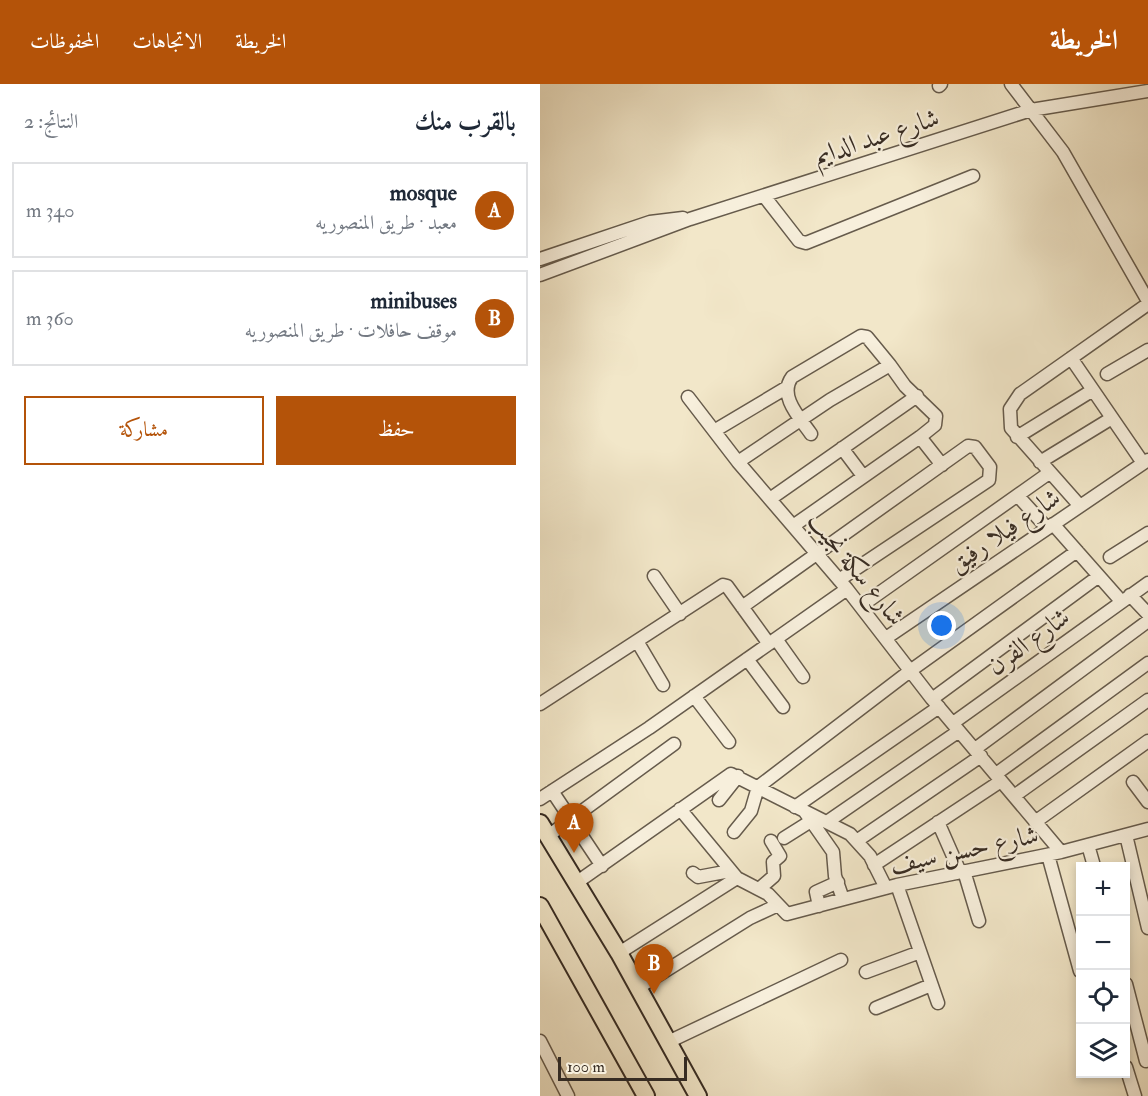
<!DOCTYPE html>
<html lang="ar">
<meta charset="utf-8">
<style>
body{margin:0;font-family:"IM FELL Double Pica",Amiri,serif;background:#f2f2f3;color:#1f2937;direction:rtl}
.controls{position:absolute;right:18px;bottom:18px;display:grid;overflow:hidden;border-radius:0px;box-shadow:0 3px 9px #0003}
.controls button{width:54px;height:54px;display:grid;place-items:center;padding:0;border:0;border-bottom:2px solid #e0e1e3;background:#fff;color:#1f2937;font:30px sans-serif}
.scale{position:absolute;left:18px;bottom:15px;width:129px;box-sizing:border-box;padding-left:6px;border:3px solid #372c23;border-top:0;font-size:16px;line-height:21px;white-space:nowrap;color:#372c23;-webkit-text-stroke:4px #f7efdc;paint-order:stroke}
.you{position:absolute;left:402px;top:542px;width:21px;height:21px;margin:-15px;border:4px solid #fff;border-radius:50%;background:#1a73e8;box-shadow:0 0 0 9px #1a73e833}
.badge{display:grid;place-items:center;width:39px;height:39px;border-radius:50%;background:#b45309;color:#fff;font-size:20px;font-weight:700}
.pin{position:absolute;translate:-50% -50px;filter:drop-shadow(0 2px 3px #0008)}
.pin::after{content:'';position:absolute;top:32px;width:21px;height:18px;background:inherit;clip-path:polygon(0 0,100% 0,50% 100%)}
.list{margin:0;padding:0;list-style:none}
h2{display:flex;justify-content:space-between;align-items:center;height:78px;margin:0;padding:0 24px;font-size:26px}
h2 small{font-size:20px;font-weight:400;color:#747a83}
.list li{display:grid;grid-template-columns:39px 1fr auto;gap:18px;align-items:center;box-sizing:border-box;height:96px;margin:0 12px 12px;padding:0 12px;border:2px solid #e0e1e3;border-radius:0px}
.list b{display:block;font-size:22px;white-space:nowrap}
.list p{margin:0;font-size:20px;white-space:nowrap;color:#747a83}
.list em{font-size:20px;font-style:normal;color:#747a83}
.actions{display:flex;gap:12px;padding:18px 24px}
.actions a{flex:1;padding:14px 0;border:2px solid #b45309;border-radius:0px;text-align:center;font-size:21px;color:#b45309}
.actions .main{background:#b45309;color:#fff}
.icon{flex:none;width:33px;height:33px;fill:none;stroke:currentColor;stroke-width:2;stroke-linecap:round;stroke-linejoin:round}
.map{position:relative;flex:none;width:608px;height:1012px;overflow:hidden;direction:ltr}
header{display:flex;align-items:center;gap:36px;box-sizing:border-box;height:84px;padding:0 30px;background:#b45309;color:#fff}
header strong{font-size:28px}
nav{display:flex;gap:33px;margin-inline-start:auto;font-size:21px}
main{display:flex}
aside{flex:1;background:#fff}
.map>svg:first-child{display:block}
</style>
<header>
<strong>الخريطة</strong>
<nav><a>الخريطة</a><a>الاتجاهات</a><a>المحفوظات</a></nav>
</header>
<main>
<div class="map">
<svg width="608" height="1012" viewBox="0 0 608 1012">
<rect width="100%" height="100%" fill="#f2e7c9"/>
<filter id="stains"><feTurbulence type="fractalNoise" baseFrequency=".00333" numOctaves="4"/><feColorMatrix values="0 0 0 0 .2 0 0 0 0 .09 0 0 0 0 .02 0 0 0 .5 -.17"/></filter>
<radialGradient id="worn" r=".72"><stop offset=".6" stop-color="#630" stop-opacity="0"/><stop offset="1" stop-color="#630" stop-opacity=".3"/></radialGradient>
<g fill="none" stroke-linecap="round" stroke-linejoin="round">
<path stroke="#817665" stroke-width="2" d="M0 184 60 162"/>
<defs>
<path id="minor" d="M471 0 523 68 608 217
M399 2 401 0
M224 112 259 157 266 159 433 92
M0 175 110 138 143 134
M0 191 150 135 491 26 608 7
M531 274 603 379
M567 290 608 266
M148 313 198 378 307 505 392 615 521 768
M174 347 246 304
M271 350C260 334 238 312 252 293L321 252 327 253 350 281
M380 353 402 381
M477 353 553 306
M302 364 323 392
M198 378 290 316 350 281 365 302 396 332 395 341 380 353 253 442
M500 378 572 334
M478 412 507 444
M230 415 377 312
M540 422 471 344 470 325 480 310 608 220
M513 440 581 517
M570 473 608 449
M114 492 140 530
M590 511 608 530
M321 522 509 389
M202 523 428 362 435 363 450 383 449 396 299 496
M346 554 608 376
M236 555 263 593
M97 557 123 601
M207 575 243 623
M154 612 189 658
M392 615 559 492
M0 620 183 501 187 502 229 560
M413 639 608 499
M435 665 608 537
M456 690 608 579
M593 698 608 718
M12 707 62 782
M474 712 608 616
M0 715 109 644 307 505
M179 716 198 692
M255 723 399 623
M140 725 197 794 228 810 247 830 357 801 521 768 608 745
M265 728 293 768 295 792 303 815
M287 738 419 647
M398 738 420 788
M495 738 608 657
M194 748 211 727 218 703 370 587 537 467
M586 751 608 844
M8 752 134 660
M244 754 271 737
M318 756 441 672
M548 761 554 782
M508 771 540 887
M334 781 461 697
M424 787 439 837
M153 789 158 793 190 787
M36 799 191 690 310 750 330 772 346 804
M357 801 398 919
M219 805 234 792 233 778 240 772 231 757
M279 822 276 808 298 798
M79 869 197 794
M326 888 380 868
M586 900 606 977
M98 904 210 834 238 821
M336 924 391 901
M0 957 28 1012
M128 958 301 876
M586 983 595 1012"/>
<path id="major" d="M0 739 79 869 158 1012
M0 822 106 1012"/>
</defs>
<use href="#minor" stroke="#665b4c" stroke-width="15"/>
<use href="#major" stroke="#372c23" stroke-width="20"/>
<use href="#minor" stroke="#f7efdc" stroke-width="12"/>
<use href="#major" stroke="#f2e7c9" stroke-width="16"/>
</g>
<g text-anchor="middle" stroke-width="4.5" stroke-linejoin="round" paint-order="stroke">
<g font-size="26" fill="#372c23" stroke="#f7efdc">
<text transform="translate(336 52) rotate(-18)" y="9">شارع عبد الدايم</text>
<text transform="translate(464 446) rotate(-34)" y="9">شارع فيلا رفيق</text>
<text transform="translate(317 484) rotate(51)" y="9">شارع سكة نجيب</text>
<text transform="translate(488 557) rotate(-36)" y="9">شارع الفرن</text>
<text transform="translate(424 765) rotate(-12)" y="9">شارع حسن سيف</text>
</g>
</g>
<rect width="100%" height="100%" filter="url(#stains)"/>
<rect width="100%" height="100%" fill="url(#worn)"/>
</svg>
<div class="controls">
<button>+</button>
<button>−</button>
<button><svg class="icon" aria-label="locate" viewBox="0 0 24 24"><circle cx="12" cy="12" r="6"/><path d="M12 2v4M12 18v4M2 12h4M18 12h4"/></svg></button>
<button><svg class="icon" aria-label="layers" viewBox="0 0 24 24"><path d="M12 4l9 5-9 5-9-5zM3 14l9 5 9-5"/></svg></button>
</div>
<div class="scale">100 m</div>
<div class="you"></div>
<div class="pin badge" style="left:34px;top:769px">A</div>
<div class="pin badge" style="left:114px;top:910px">B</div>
</div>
<aside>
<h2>بالقرب منك<small>النتائج: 2</small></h2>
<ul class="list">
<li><span class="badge">A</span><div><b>mosque</b><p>معبد · طريق المنصوريه</p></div><em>340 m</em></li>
<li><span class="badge">B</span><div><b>minibuses</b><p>موقف حافلات · طريق المنصوريه</p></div><em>360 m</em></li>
</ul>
<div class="actions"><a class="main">حفظ</a><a>مشاركة</a></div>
</aside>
</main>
